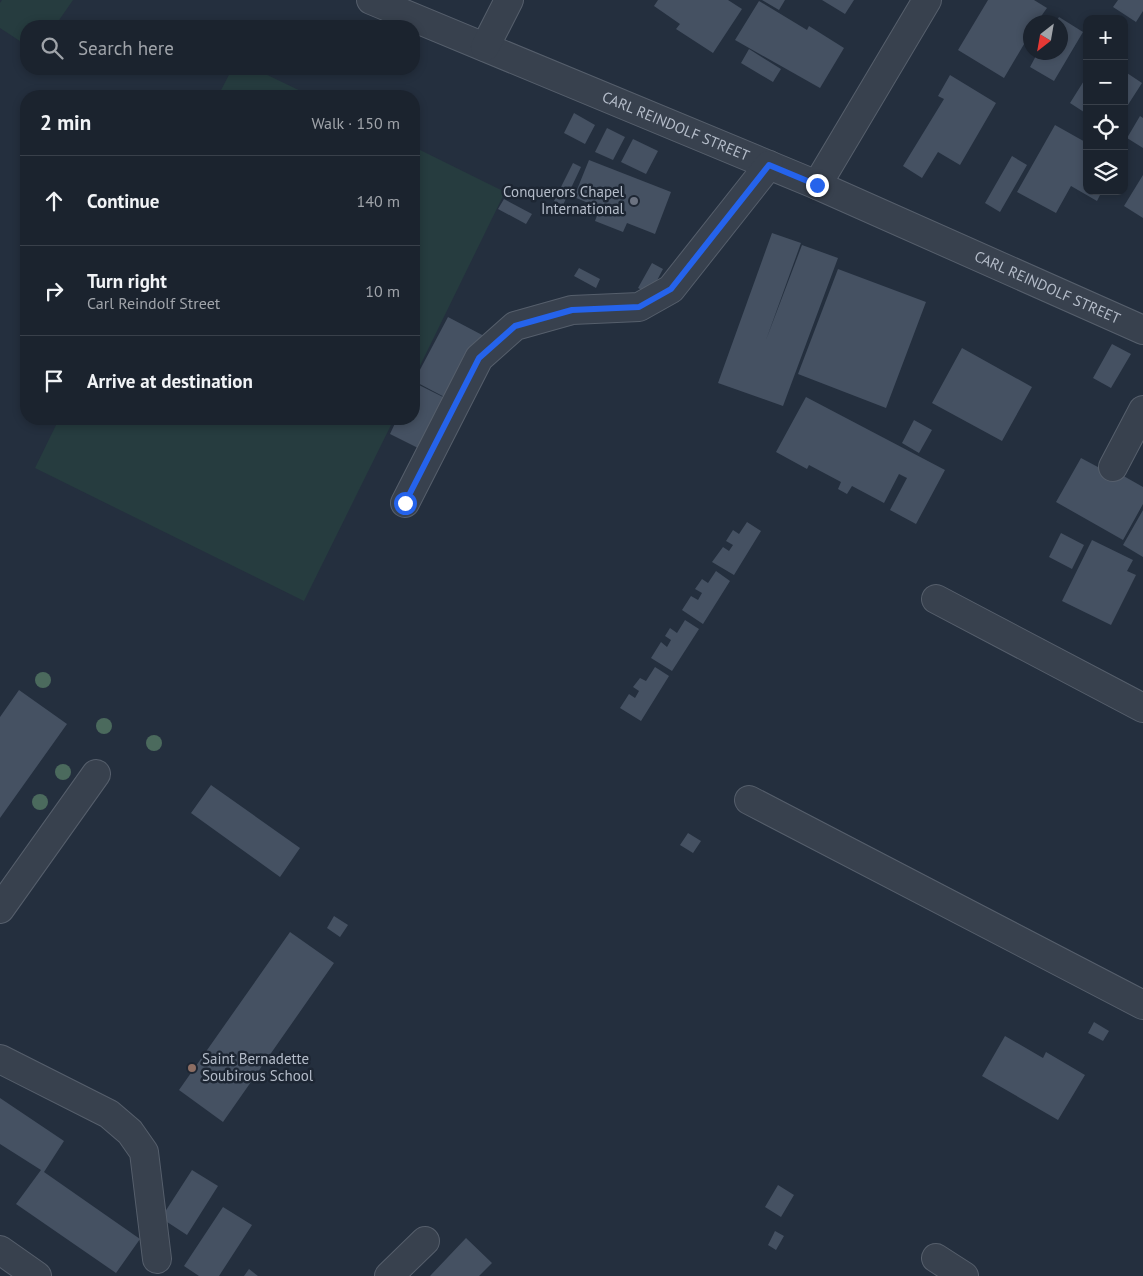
<!DOCTYPE html>
<meta charset="utf-8">
<style>
body{margin:0;font-family:"PT Sans",sans-serif;background:#282f3a;color:#f1f3f6}
.controls{position:absolute;right:15px;top:15px;display:grid;overflow:hidden;border-radius:10px;box-shadow:0 2px 8px #0003}
.controls button{width:45px;height:45px;display:grid;place-items:center;padding:0;border:0;border-bottom:1px solid #39404a;background:#1b232e;color:#f1f3f6;font:25px sans-serif}
.compass{position:absolute;left:1023px;top:15px;width:45px;height:45px;border-radius:50%;background:#1b232e;box-shadow:0 2px 8px #0003;rotate:211deg}
.stop{position:absolute;width:15px;height:15px;margin:-11px;border:4px solid #2563eb;border-radius:50%;background:#fff}
.stop.end{background:#2563eb;border-color:#fff;box-shadow:0 1px 5px #0008}
.list{margin:0;padding:0;list-style:none}
h2{display:flex;justify-content:space-between;align-items:center;height:65px;margin:0;padding:0 20px;font-size:21px}
h2 small{font-size:16px;font-weight:400;color:#a0a4aa}
.list li{display:grid;grid-template-columns:32px 1fr auto;gap:15px;align-items:center;box-sizing:border-box;height:90px;padding:0 20px;border-top:1px solid #39404a}
.list b{display:block;font-size:19px;white-space:nowrap}
.list p{margin:0;font-size:16px;white-space:nowrap;color:#a0a4aa}
.list em{font-size:16px;font-style:normal;color:#a0a4aa}
.icon{flex:none;width:28px;height:28px;fill:none;stroke:currentColor;stroke-width:2;stroke-linecap:round;stroke-linejoin:round}
.map{position:relative;flex:none;width:1143px;height:1276px;overflow:hidden}
.search{position:absolute;background:#1b232e;box-shadow:0 2px 8px #0003;left:20px;top:20px;width:400px;height:55px;display:flex;align-items:center;gap:12px;box-sizing:border-box;padding:0 18px;border-radius:20px;color:#a0a4aa;font-size:19px}
.panel{position:absolute;background:#1b232e;box-shadow:0 2px 8px #0003;left:20px;top:90px;width:400px;height:335px;border-radius:20px}
.map>svg:first-child{display:block}
</style>
<div class="map">
<svg width="1143" height="1276" viewBox="0 0 1143 1276">
<rect width="100%" height="100%" fill="#242f3e"/>
<path fill="#263c3f" d="M2 0H73L55 26H26V45L0 28V3Z
M232 69H255L311 96H218Z
M414 147 505 192 414 378Z
M59 419H394L304 601 35 468Z"/>
<path fill="#455162" d="M658 0H728L742 9 713 53 676 29 680 24 654 6Z
M762 0H785L779 10Z
M822 0H854L845 14Z
M988 0H1034L1047 8 1037 22H1030V34L1004 78 958 50Z
M1118 0H1143V11L1136 22 1113 7Z
M759 1 807 30 809 26 844 48 820 88 735 40Z
M1059 17 1083 32 1054 81 1030 67 1038 52H1060V22H1056Z
M749 49 781 69 773 82 741 63Z
M1124 71 1142 83 1124 111Z
M950 75 996 103 960 165 938 152 922 178 903 166 944 99 938 96Z
M1087 76V114L1070 103Z
M574 113 595 125 585 144 564 133Z
M1140 116 1143 118V148L1127 138Z
M1055 125 1087 143V191H1102L1097 201 1071 186 1056 213 1017 192Z
M607 128 625 137 613 160 595 152Z
M633 139 658 151 646 174 621 162Z
M1012 156 1027 165 1000 212 985 203Z
M589 160 671 192 655 234 627 223 623 232 595 221 600 208 574 197Z
M573 163 581 167 563 205 554 201Z
M1143 175V218L1124 206Z
M504 199 532 214 526 224 498 209Z
M772 233 801 243 766 340 802 245 838 258 783 406 718 383Z
M652 263 663 269 650 294 638 288Z
M579 268 600 279 596 288 574 276Z
M838 269 926 302 886 408 798 374Z
M448 317 486 337 452 401 414 381Z
M1112 344 1131 354 1111 388 1093 378Z
M962 348 1032 387 1002 441 932 403Z
M415 383 451 401 426 452 390 434 397 419H414Z
M806 397 945 470 916 524 890 510 907 478 899 474 884 503 852 486 847 494 838 489 841 482 809 465 807 469 776 452Z
M914 420 932 430 919 453 902 443Z
M1081 458 1111 474 1113 470 1143 487V504L1123 540 1056 502Z
M1143 510V557L1123 545Z
M747 522 761 531 734 575 712 562 723 547 729 551 733 545 726 541 733 530 739 534Z
M1061 533 1084 545 1072 569 1049 557Z
M1092 540 1133 560 1127 571 1136 575 1111 625 1062 601Z
M716 571 730 581 703 624 682 610 691 596 698 600 702 593 695 589 702 579 708 583Z
M685 620 699 629 672 671 651 658 661 642 667 647 671 640 665 636 670 628 677 633Z
M655 667 669 676 641 721 620 708 629 694 635 698 639 691 633 687 640 678 646 681Z
M19 690 67 724 0 818V717Z
M211 785 300 848 280 877 191 813Z
M688 833 701 841 693 853 680 845Z
M334 916 348 925 340 937 327 928Z
M290 932 334 963 223 1122 179 1090Z
M1094 1022 1109 1031 1103 1041 1088 1033Z
M1005 1036 1043 1058 1046 1052 1085 1075 1058 1120 982 1076Z
M0 1098 64 1141 44 1172 140 1239 116 1273 16 1204 41 1170 0 1144Z
M192 1170 218 1186 187 1235 161 1218Z
M778 1185 794 1195 781 1217 765 1207Z
M223 1207 252 1225 219 1276H199L184 1266Z
M775 1231 784 1236 776 1250 768 1245Z
M466 1238 492 1263 479 1276H430Z
M249 1269 258 1276H244Z"/>
<g fill="none" stroke-linecap="round" stroke-linejoin="round">
<defs>
<g id="minor">
<path id="s1" d="M371 0 817 185 1143 330"/>
<path d="M485 47 509 0"/>
<path d="M817 185 927 0"/>
<path d="M1113 467 1143 410"/>
<path d="M405 503 479 358 515 326 572 310 639 307 671 289 769 165"/>
<path d="M936 599 1143 708"/>
<path d="M749 800 1143 1005"/>
<path d="M0 909 96 774"/>
<path d="M0 1059 109 1114 130 1132 144 1152 157 1259"/>
<path d="M0 1250 37 1276"/>
<path d="M936 1258 964 1276"/>
<path d="M389 1276 425 1241"/>
</g>
</defs>
<use href="#minor" stroke="#565f6c" stroke-width="30"/>
<use href="#minor" stroke="#38414e" stroke-width="28"/>
</g>
<g fill="#4b6a5d">
<circle cx="43" cy="680" r="8"/>
<circle cx="104" cy="726" r="8"/>
<circle cx="154" cy="743" r="8"/>
<circle cx="63" cy="772" r="8"/>
<circle cx="40" cy="802" r="8"/>
</g>
<g fill="none" stroke-linecap="round" stroke-linejoin="round">
<path stroke="#2563eb" stroke-width="6" d="M405 503 479 358 515 326 572 310 639 307 671 289 769 165 817 185"/>
</g>
<circle fill="#6b7280" stroke="#1d2633" stroke-width="2" cx="634" cy="201" r="5"/>
<circle fill="#8d6e63" stroke="#1d2633" stroke-width="2" cx="192" cy="1068" r="5"/>
<g text-anchor="middle" stroke-width="5" stroke-linejoin="round" paint-order="stroke">
<g font-size="15" fill="#b4bcc9" stroke="#1d2633">
<text dy="5" stroke="none"><textPath href="#s1" startOffset="330">CARL REINDOLF STREET</textPath></text>
<text dy="5" stroke="none"><textPath href="#s1" startOffset="735">CARL REINDOLF STREET</textPath></text>
</g>
<g font-size="15" fill="#b4bcc9" stroke="#1d2633" text-anchor="end">
<text x="624" y="197">Conquerors Chapel<tspan x="624" dy="17">International</tspan></text>
<text x="202" y="1064" text-anchor="start">Saint Bernadette<tspan x="202" dy="17">Soubirous School</tspan></text>
</g>
</g>
</svg>
<div class="controls">
<button>+</button>
<button>−</button>
<button><svg class="icon" aria-label="locate" viewBox="0 0 24 24"><circle cx="12" cy="12" r="6"/><path d="M12 2v4M12 18v4M2 12h4M18 12h4"/></svg></button>
<button><svg class="icon" aria-label="layers" viewBox="0 0 24 24"><path d="M12 4l9 5-9 5-9-5zM3 14l9 5 9-5"/></svg></button>
</div>
<svg class="compass" viewBox="-18 -18 36 36"><path d="M0-13l5 13h-10z" fill="#e53935"/><path d="M0 13l5-13h-10z" fill="#a0a4aa"/></svg>
<div class="stop" style="left:405px;top:503px"></div>
<div class="stop end" style="left:817px;top:185px"></div>
<div class="search"><svg class="icon" aria-label="search" viewBox="0 0 24 24"><circle cx="10" cy="10" r="6"/><path d="M15 15l6 6"/></svg>Search here</div>
<section class="panel">
<h2>2 min<small>Walk · 150 m</small></h2>
<ul class="list">
<li><svg class="icon" aria-label="ahead" viewBox="0 0 24 24"><path d="M12 20V5M6 11l6-6 6 6"/></svg><div><b>Continue</b></div><em>140 m</em></li>
<li><svg class="icon" aria-label="right" viewBox="0 0 24 24"><path d="M7 20v-9h11M14 6l5 5-5 5"/></svg><div><b>Turn right</b><p>Carl Reindolf Street</p></div><em>10 m</em></li>
<li><svg class="icon" aria-label="arrive" viewBox="0 0 24 24"><path d="M6 21V4h12l-3 4 3 4H6"/></svg><div><b>Arrive at destination</b></div></li>
</ul>
</section>
</div>
